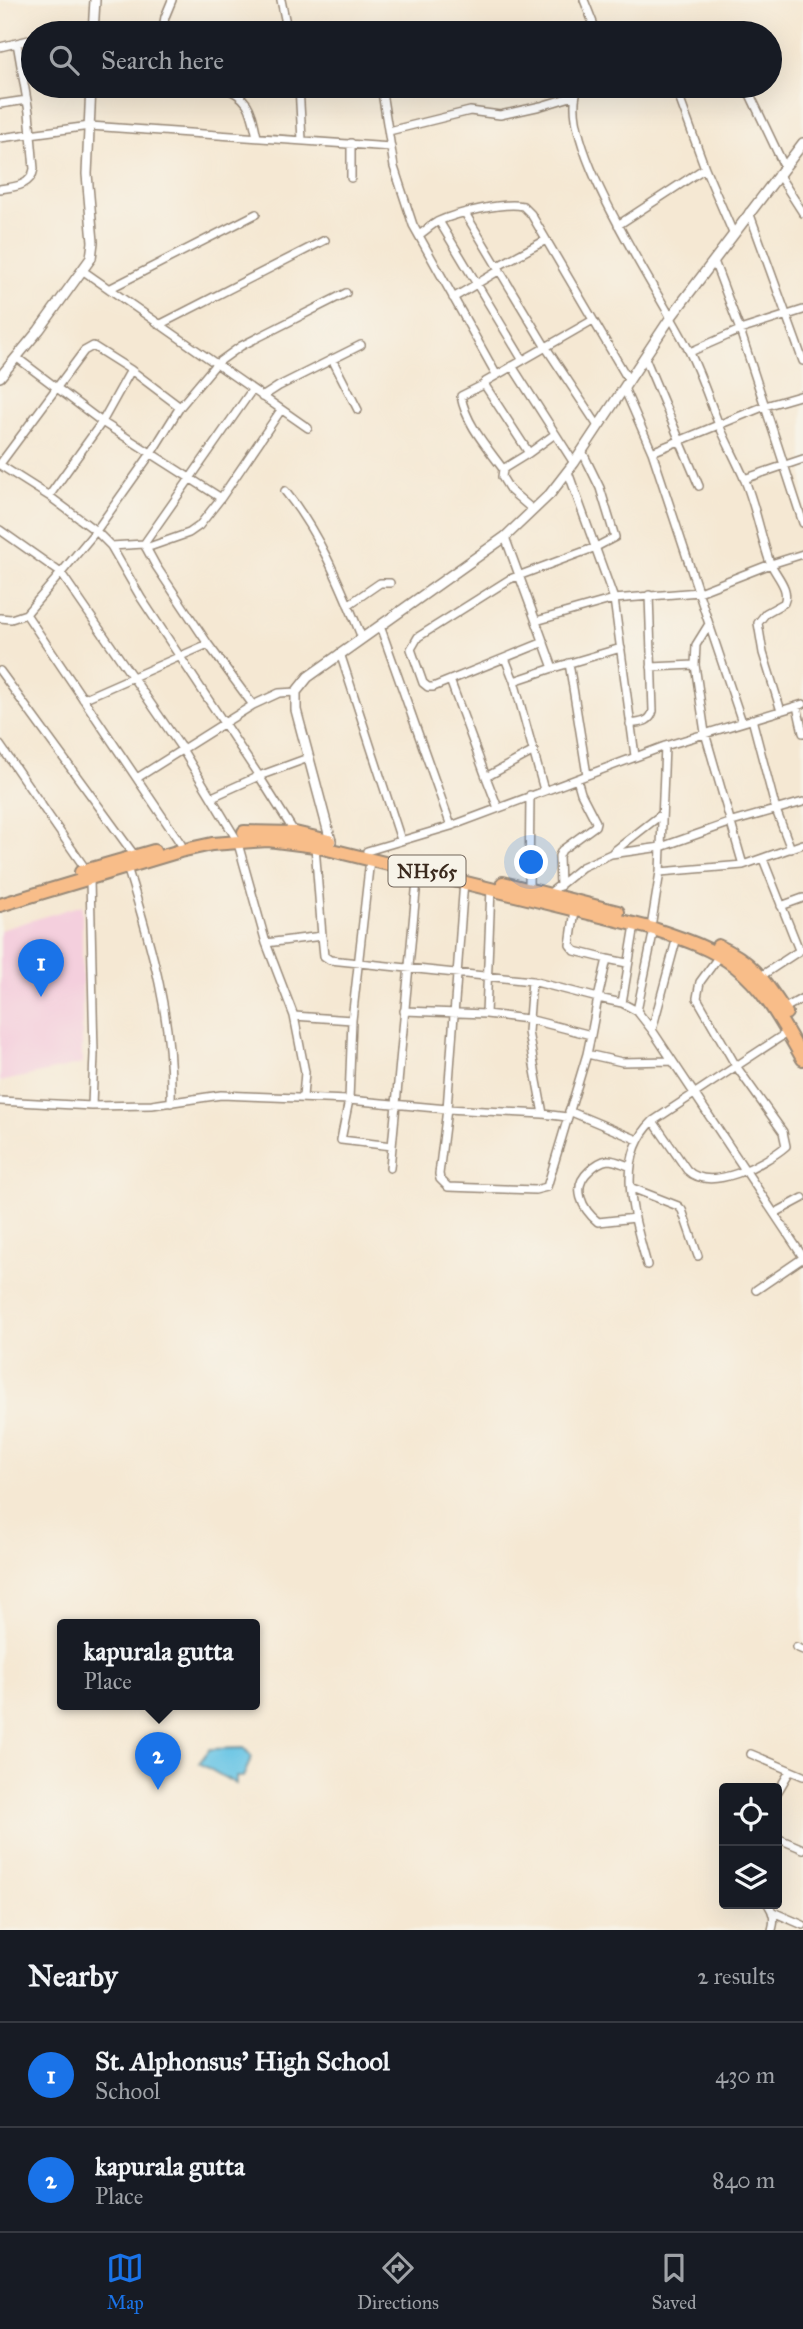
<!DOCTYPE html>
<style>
body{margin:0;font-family:"IM FELL Great Primer",serif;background:#20242c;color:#f1f3f6}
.controls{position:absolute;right:21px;bottom:21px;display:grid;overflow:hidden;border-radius:7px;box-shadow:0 7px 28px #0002}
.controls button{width:63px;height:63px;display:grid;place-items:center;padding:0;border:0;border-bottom:2px solid #363941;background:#171b24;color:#f1f3f6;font:35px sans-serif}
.you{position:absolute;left:532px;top:863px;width:24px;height:24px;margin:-18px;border:5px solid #fff;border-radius:50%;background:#1a73e8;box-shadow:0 0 0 10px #1a73e833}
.badge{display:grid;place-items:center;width:46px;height:46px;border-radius:50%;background:#1a73e8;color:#fff;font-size:23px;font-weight:700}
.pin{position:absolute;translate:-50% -58px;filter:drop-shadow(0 2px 4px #0008)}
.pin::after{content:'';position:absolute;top:37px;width:24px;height:21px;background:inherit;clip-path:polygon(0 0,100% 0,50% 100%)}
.popup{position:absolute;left:57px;top:1619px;width:203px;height:91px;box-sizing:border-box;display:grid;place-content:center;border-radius:7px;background:#171b24;filter:drop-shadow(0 2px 5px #0005);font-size:23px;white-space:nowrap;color:#9ea1a6}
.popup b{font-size:26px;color:#f1f3f6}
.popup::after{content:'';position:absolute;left:50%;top:100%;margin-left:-14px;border:14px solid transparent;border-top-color:#171b24}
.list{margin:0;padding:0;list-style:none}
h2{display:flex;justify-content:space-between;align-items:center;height:91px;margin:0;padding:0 28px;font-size:30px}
h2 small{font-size:23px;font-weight:400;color:#9ea1a6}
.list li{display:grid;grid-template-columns:46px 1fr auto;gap:21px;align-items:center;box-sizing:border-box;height:105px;padding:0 28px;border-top:2px solid #363941}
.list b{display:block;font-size:26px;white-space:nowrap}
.list p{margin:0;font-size:23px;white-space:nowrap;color:#9ea1a6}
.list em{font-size:23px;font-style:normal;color:#9ea1a6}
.icon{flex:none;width:38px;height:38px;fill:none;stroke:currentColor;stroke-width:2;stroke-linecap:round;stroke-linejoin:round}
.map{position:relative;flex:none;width:803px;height:1930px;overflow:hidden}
.search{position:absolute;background:#171b24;box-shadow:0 7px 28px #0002;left:21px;right:21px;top:21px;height:77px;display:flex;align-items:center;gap:18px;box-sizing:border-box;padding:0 24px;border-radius:38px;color:#9ea1a6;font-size:26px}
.sheet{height:301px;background:#171b24}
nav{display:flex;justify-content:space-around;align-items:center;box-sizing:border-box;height:98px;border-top:2px solid #363941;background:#171b24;font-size:19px;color:#9ea1a6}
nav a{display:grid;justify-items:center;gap:4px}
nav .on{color:#1a73e8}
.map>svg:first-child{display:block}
</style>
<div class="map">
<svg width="803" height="1930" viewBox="0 0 803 1930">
<rect width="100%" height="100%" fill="#f7f3e8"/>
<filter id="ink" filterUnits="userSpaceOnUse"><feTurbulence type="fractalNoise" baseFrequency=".0143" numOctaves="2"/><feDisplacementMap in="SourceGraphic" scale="14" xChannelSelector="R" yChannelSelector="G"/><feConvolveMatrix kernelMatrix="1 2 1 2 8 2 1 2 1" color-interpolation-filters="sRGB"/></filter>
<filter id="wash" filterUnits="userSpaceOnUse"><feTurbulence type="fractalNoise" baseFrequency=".00686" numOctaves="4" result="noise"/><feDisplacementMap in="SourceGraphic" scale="28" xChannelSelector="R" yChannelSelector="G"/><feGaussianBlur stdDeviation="1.57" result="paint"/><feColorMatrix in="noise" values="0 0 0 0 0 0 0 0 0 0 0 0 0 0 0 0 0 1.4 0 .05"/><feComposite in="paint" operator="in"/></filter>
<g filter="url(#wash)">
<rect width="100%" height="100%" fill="#f5e8d3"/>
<path fill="#f4cfdd" d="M82 905V1064L0 1082V930Z"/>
<path fill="#66c4e5" stroke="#507782" stroke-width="2" d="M244 1748 252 1757 243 1777H236V1784L199 1763 210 1749Z"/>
</g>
<g filter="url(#ink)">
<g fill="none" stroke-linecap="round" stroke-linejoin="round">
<defs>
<path id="minor" d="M281 0 288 33
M584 0 597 33
M59 33 79 29 93 31
M162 33 165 17 172 0
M685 33 705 28 717 33
M0 47 33 39
M221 86C250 97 251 109 257 137
M299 86 302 140
M381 86 394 167 413 225 496 374
M579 86C552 138 664 298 689 351 701 375 709 400 719 425 727 443 736 460 744 478 755 504 760 533 769 560 774 574 791 588 784 603L766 613 758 623 763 653 781 711
M675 86 705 168 733 233
M746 86 784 166
M91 89 115 86
M0 104 27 100
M389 131 470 111 500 115 541 106 574 96
M0 138 90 126 391 147
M778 174 803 213
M351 178V143
M0 189C14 187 31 186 34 169L29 112 17 43
M749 212 803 361
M465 213 545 346 598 426
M439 221 522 359
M618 225 705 168
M419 235C425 231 430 226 437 222 455 213 504 202 523 206L531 214 629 381
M714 261 740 330 803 523
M498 266 546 240
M82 270 308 428
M109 289 256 214
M453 298 500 270
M159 325 325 240
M690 352 740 330 803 310
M16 357 102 422 221 498
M645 358 699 486
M332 359 358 410
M512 366 574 463
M485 384 461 396C466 424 487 447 503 469
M624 388 652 452 709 624 696 645 695 665
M262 397 279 386 361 345
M555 434 529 453 486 387 485 382 593 320
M652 452 765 406 803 395
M529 453 503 469 502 477 510 490 533 510
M0 464 84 351 93 346 131 370 180 407
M0 465 49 496 96 531 111 546 141 598 259 776 212 797
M568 472 614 599 635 756
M744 479 803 459
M285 491C320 534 341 587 362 638
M49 496 102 422 131 370
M0 530 61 573 96 531 152 452 180 407 216 364 241 346 346 293
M505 537 553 668
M111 546 144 544
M146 548 189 533 199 526 221 498 281 410
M348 605 380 583H390
M0 618 11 619 26 614
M536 621 614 599 699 592 771 564 803 554
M709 624 742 722
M380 626 451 826
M544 642 433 687H428L423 683 411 649 418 637 510 579 596 547 615 537 600 488 582 451
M340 653 401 840
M505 658 514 681 544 790
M569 663 587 775
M651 667 695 665 705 733 743 865 660 872
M0 671 135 856
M450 680 486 777
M514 681 553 668 621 648
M83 699 208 644
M253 705 279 693 296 692
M797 706 803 733
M752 719 776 810 791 849
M630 724C640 722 650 723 653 711L649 595
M0 745 87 871
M137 778 253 705 208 644 156 566 144 544 252 390
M498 808 486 777 534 751
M295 833 259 776 308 758
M181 844 26 614 61 573 182 749 237 840 266 943 294 1016 352 1020
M367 851 451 826 665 746 803 704
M613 852 662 814
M763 859 799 950
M743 865 803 844
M127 867C152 947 173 1019 171 1103
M90 879 94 1054 92 1106 152 1105 221 1095 349 1100 352 1020 370 859
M464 881 447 1109 439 1174 440 1179 448 1187 535 1190 547 1187 587 1054
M560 886 559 856 562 850 595 826 596 822 581 793 577 779
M529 888 530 795
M550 893 582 867 611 854 661 847 732 822 803 802
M781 906 803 898
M575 910 570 945 575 951 607 959 598 998 622 1003
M652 921 660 872 665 746
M635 925 622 1003 637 1011 652 1030 803 1257
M322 936 324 956 330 960 532 981 528 1032 543 1114 447 1109 349 1100 341 1140 392 1146
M266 943 322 936 315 846
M607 959 627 963
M761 976 802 949
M783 1009 803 998
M404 1011 486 1014 528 1019 591 1035 598 998 532 981
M637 1011 654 929
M486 1014 491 888
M294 1016 305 1072 303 1097
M652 1030 677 937
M591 1035 587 1054 622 1062 671 1061
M0 1101 92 1106
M569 1111 638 1140
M543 1114 567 1117
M653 1121 687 1170C710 1193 765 1164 786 1146L783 1132 736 1066 697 998 700 982 719 956
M629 1166C623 1164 615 1160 608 1160 601 1161 594 1166 589 1171 571 1187 582 1209 598 1222L635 1218
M390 1168 418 870
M632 1188 678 1206 682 1210 698 1256
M775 1213 803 1198
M647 1265C635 1219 613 1159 653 1121L788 1032
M756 1290 803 1258
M796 1647 803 1650
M751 1754 803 1776
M777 1793 790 1771
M777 1838 803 1849
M768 1904C774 1913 775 1920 772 1930
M773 1912 803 1925"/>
<path id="tertiary" d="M93 33 95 0
M0 377 39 330 91 258 93 242 87 174 91 86
M331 841 296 710V692L308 677 505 537 550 494 574 463 671 317 803 143"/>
<path id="trunk" d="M244 832 295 833 329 841
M81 872 154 851
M503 883 618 912
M0 905 180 851 212 844 268 840 315 846 654 929C681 938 712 948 735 966 765 989 784 1026 803 1059
M718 946C754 962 765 982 786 1013"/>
</defs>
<use href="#minor" stroke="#988978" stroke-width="10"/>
<use href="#tertiary" stroke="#988978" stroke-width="12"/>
<use href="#trunk" stroke="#988978" stroke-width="16"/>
<use href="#minor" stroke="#fff" stroke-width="7"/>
<use href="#tertiary" stroke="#fff" stroke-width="9"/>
<use href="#trunk" stroke="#f8bd89" stroke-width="12"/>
</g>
</g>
<g text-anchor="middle" stroke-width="5" stroke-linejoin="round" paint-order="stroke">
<rect fill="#f7f3e8" stroke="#73665b" stroke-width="2" x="388.5" y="855.5" width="77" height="31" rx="5"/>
<g font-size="19" font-weight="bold" fill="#3b2a1e">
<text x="427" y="878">NH565</text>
</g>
</g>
</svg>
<div class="controls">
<button><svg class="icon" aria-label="locate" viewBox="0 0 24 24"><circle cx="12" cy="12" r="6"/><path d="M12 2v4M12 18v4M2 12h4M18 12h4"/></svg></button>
<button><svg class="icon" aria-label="layers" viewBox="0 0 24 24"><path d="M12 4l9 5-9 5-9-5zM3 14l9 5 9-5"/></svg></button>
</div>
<div class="you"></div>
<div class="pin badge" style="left:41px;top:997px">1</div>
<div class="pin badge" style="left:158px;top:1790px">2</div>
<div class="popup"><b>kapurala gutta</b>Place</div>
<div class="search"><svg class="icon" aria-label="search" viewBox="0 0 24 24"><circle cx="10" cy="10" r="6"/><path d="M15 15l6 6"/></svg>Search here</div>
</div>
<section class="sheet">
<h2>Nearby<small>2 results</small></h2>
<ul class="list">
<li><span class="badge">1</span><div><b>St. Alphonsus' High School</b><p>School</p></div><em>430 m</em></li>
<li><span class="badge">2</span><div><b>kapurala gutta</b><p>Place</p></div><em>840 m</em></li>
</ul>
</section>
<nav>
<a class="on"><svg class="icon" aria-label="map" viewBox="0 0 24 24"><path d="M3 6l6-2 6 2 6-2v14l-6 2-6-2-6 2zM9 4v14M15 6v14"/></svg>Map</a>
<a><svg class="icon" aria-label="directions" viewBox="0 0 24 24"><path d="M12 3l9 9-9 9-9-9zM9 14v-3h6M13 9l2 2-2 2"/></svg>Directions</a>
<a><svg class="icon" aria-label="saved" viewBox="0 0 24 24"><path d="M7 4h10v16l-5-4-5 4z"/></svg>Saved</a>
</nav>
